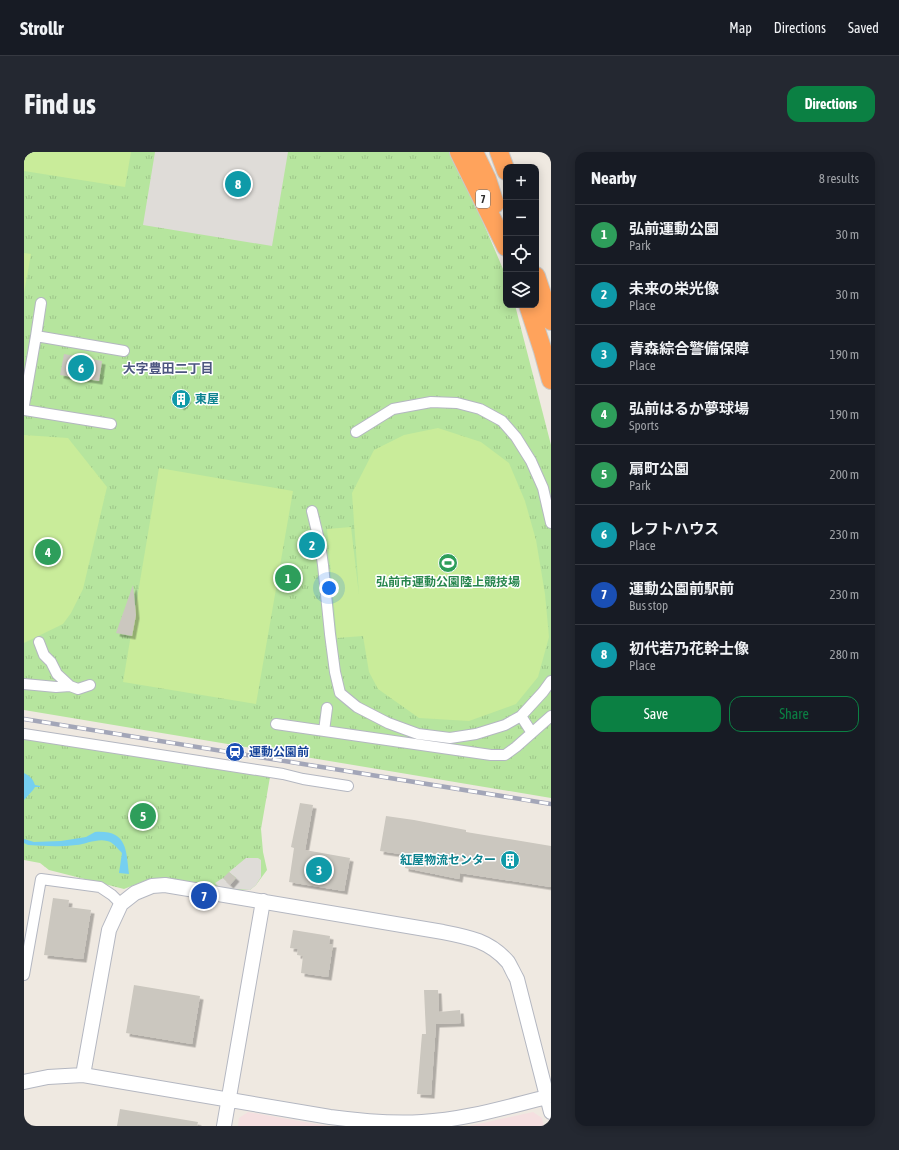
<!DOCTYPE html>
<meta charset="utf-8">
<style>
body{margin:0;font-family:"Asap Condensed","Noto Sans JP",sans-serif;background:#242831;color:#f1f3f6}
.controls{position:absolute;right:12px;top:12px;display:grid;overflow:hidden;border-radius:8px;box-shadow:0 2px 10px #0003}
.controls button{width:36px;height:36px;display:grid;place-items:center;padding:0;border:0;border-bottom:1px solid #363941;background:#171b24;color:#f1f3f6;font:20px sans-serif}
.you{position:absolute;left:305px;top:436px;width:14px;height:14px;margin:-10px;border:3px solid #fff;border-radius:50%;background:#1a73e8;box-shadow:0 0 0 6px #1a73e833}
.badge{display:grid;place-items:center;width:26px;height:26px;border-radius:50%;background:#0b8043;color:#fff;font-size:13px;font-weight:700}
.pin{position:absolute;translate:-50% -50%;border:2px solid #fff;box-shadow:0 1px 4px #0006}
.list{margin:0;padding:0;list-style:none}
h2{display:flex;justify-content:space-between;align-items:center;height:52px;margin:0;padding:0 16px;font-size:17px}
h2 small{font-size:13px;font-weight:400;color:#9ea1a6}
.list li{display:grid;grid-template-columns:26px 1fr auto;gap:12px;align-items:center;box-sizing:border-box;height:60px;padding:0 16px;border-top:1px solid #363941}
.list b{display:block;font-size:15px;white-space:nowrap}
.list p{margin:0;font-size:13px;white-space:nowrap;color:#9ea1a6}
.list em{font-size:13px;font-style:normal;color:#9ea1a6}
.actions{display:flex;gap:8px;padding:12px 16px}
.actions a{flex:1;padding:9px 0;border:1px solid #0b8043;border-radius:12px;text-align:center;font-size:14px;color:#0b8043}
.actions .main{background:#0b8043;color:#fff}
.icon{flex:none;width:22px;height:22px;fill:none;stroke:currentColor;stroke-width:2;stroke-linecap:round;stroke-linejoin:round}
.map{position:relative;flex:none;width:527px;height:974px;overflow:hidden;border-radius:12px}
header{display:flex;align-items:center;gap:24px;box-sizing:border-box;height:56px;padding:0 20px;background:#171b24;border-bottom:1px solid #363941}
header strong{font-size:19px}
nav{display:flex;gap:22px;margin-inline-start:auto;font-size:14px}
.intro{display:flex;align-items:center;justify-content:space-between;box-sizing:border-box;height:96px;padding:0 24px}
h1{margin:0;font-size:28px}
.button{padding:10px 18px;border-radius:12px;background:#0b8043;color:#fff;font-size:14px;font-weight:700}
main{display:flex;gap:24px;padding:0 24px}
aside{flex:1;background:#171b24;border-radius:12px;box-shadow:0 2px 10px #0003}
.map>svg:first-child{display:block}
</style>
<header>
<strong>Strollr</strong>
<nav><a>Map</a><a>Directions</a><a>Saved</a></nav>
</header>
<div class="intro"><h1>Find us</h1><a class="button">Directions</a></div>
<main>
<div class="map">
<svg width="527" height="974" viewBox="0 0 527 974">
<defs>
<pattern id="park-tufts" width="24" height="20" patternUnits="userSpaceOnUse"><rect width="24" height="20" fill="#b6e59e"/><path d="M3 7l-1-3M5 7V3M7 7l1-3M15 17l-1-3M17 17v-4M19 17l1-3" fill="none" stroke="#9dc588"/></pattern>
<filter id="shadow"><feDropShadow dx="3.5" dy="3.5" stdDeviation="0" flood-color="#0004"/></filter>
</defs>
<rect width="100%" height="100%" fill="#efe9e1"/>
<path fill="#f5dfe0" d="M224 960 298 973 305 974H214L215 966Z
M509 960 518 966 520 974H445Z"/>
<path fill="url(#park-tufts)" d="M0 0H429L482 124V153H491L527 293V646L0 558Z
M0 586 246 625 237 677 239 700 243 718 232 733 226 738H197L167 731 128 726 100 737 25 718 16 711 0 708Z"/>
<path fill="#c9ec9a" d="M0 0H107L101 35 0 19Z
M0 101 7 102 0 141Z
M414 276 457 290 485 311 501 349 512 388 521 442 525 485 514 525 492 552 445 569 395 566 354 537 345 520 339 484 313 486 303 377 327 375 335 443 328 341 350 298 380 283Z
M0 283 44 286 83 335 59 437 47 461 39 472 0 491Z
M135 316 269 339 232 552 99 530Z"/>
<path fill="#dfdcd8" d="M131 0H264L248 94 119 73Z
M222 706H234L237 708V725L232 733 226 738 196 736 191 731 199 726 206 732 212 726 205 720Z"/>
<path fill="#75cff0" d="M0 621C6 624 9 627 11 633L16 634V635H11L9 638 0 648Z
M71 680C103 678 102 697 105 722L95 721 98 701C93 696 89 690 83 689 74 686 62 692 52 693 36 695 20 694 4 693L0 691V687L10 690 37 689 62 685Z"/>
<path fill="#cbc7bf" filter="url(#shadow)" d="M40 202 78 209 75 229 36 223Z
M157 240 164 247 157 255 149 248Z
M109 433 112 463 108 484 92 481Z
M276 651 289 653 281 698 326 706 320 739 265 730 270 696 267 695Z
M362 664 390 668 442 678V680L527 694V735L436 721 435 727 381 716 383 703 356 699Z
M205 720 212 726 206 733 199 726Z
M29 746 45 748 44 755 67 758 59 807 20 803Z
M269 778 306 784 305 792H309L304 825 277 821 279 804 273 803 274 797 266 796Z
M110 833 176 844 168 892 102 881Z
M400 838H414L415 860 436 858 437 871 412 872 407 943 393 942 398 882H402Z
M96 957 174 970 173 974H93Z"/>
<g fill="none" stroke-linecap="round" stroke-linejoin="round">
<defs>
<path id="street" d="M17 151 12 184 100 199
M0 253 12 184
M0 258 87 272
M332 280 369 257 407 250 433 251 456 257 478 269 492 285 507 309 519 336 527 371
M288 359 296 392 299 413 306 482 311 520 316 541 333 555 364 571 394 582 426 586 452 582 481 573 497 564 519 540 527 529
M15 490 20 503 27 510 33 522 46 534
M0 532 32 535 46 534 54 537 66 533
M497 564 508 581
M252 572 467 603H481L492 595 527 564
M300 579 303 556
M0 582 259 622 279 627 324 634
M0 823 17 727 76 735 88 743 97 752"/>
<path id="secondary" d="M59 923 85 778 97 752 111 741 128 734 141 733 419 780C445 785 466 789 484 810 487 815 490 822 493 827L527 960
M0 930 24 925 59 923 306 965C336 969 367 972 398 970 440 968 482 955 523 945
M200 974 239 749"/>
<path id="highway" d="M435 0 482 95
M450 0 463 27 471 52
M475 0 482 19
M512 124 527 169
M504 153 519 199 527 228"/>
</defs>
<use href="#street" stroke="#b4b7c1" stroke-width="12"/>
<use href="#secondary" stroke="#b4b7c1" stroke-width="16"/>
<use href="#highway" stroke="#c9c9c9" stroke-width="20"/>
<use href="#street" stroke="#fff" stroke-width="10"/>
<use href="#secondary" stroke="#fff" stroke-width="14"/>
<use href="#highway" stroke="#ffa35c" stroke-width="18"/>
<defs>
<path id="rail" d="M0 567 527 652"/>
</defs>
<use href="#rail" stroke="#a3a6b8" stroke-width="4.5"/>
<use href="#rail" stroke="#fff" stroke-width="3" stroke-dasharray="9" stroke-linecap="butt"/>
</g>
<defs>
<symbol id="building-disc" viewBox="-11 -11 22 22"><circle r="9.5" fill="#0f9aa8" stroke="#fff"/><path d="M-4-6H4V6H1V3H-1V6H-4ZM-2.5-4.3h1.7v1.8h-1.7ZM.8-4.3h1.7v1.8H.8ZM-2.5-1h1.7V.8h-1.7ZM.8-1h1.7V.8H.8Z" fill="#fff"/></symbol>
<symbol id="stadium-disc" viewBox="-11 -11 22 22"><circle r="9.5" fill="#2e9e5b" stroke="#fff"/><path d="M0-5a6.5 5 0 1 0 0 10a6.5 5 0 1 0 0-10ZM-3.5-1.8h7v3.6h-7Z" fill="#fff"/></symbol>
<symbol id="station-disc" viewBox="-11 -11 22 22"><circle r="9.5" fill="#1a4fb4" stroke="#fff"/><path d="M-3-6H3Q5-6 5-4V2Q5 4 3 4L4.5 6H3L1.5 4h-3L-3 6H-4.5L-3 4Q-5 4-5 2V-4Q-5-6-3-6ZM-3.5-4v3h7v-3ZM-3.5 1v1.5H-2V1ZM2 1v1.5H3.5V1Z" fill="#fff"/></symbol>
</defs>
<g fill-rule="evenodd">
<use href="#building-disc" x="146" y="236" width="22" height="22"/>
<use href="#stadium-disc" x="413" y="400" width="22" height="22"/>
<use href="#station-disc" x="200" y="589" width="22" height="22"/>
<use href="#building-disc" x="475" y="697" width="22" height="22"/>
</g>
<g text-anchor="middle" stroke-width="3" stroke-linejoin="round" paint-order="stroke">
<rect fill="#fff" stroke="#6d6d6d" stroke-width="1" x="452" y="38" width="14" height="18" rx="3"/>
<g font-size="11" font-weight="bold" fill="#2e2e2e">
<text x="459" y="51">7</text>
</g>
<g font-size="12" font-weight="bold" fill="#0d838f" stroke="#fff" text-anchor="start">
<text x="171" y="251">東屋</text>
<text x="472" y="712" text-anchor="end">紅屋物流センター</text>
</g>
<g font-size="12" font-weight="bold" fill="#27864d" stroke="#fff">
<text x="424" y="434">弘前市運動公園陸上競技場</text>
</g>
<g font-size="12" font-weight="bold" fill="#164399" stroke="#fff" text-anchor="start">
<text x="225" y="604">運動公園前</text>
</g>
<g font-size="13" font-weight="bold" fill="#4d5680" stroke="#fff">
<text x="144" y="221">大字豊田二丁目</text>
</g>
</g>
</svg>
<div class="controls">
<button>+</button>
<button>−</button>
<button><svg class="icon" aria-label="locate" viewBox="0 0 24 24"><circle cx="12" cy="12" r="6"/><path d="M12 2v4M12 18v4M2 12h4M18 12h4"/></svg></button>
<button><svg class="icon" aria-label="layers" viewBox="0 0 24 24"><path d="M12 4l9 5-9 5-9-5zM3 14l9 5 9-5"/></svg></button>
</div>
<div class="you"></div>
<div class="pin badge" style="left:264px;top:426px;background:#2e9e5b">1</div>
<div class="pin badge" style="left:288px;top:393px;background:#0f9aa8">2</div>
<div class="pin badge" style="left:295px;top:718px;background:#0f9aa8">3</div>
<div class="pin badge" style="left:24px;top:400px;background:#2e9e5b">4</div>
<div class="pin badge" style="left:119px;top:664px;background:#2e9e5b">5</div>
<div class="pin badge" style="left:57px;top:216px;background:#0f9aa8">6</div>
<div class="pin badge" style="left:180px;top:744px;background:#1a4fb4">7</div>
<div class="pin badge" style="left:214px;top:32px;background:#0f9aa8">8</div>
</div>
<aside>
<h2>Nearby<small>8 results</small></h2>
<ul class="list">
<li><span class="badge" style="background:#2e9e5b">1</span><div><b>弘前運動公園</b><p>Park</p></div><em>30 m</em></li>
<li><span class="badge" style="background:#0f9aa8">2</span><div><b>未来の栄光像</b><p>Place</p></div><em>30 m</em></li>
<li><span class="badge" style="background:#0f9aa8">3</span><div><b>青森綜合警備保障</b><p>Place</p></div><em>190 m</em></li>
<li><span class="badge" style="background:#2e9e5b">4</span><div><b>弘前はるか夢球場</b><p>Sports</p></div><em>190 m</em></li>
<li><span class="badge" style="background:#2e9e5b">5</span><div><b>扇町公園</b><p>Park</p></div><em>200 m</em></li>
<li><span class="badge" style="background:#0f9aa8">6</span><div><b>レフトハウス</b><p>Place</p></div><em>230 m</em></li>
<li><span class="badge" style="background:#1a4fb4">7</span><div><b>運動公園前駅前</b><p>Bus stop</p></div><em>230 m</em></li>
<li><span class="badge" style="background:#0f9aa8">8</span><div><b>初代若乃花幹士像</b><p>Place</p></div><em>280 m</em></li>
</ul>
<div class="actions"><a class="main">Save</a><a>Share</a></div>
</aside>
</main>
